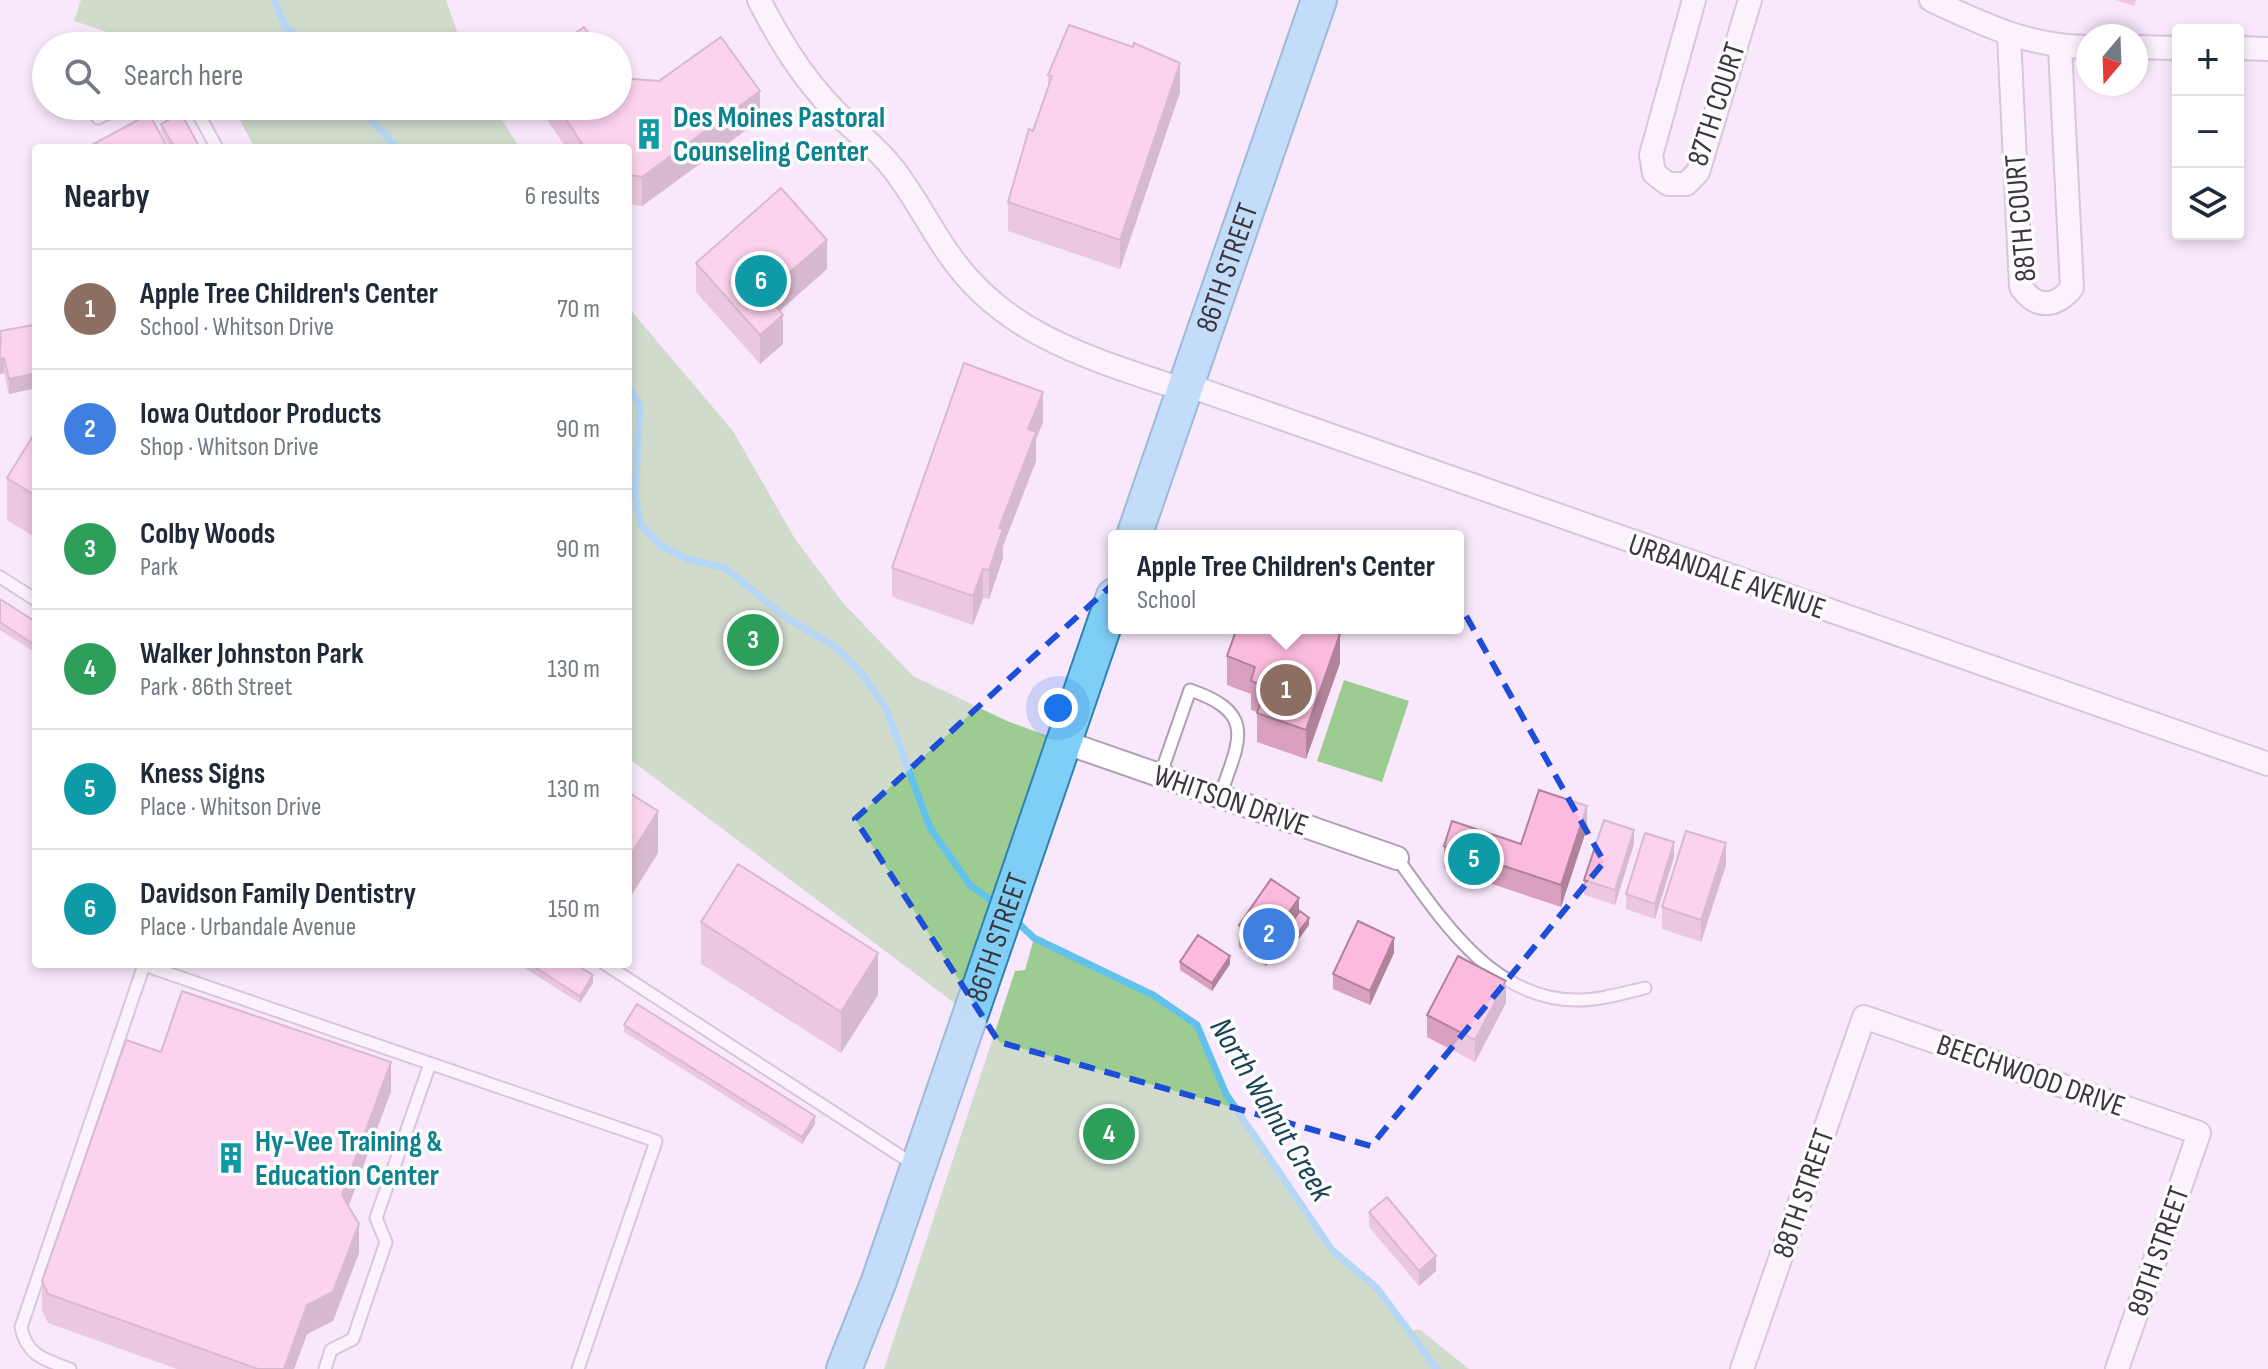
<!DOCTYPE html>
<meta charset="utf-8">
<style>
body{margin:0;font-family:"Sofia Sans Condensed",sans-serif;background:#f2f2f3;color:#1f2937}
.controls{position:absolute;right:24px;top:24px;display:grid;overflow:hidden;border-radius:8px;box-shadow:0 4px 12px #0003}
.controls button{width:72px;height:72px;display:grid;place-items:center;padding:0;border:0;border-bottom:2px solid #e0e1e3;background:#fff;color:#1f2937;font:40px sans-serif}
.compass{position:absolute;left:2076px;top:24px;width:72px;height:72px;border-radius:50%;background:#fff;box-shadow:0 4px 12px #0003;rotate:199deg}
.you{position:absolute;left:1058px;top:708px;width:28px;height:28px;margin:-20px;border:6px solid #fff;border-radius:50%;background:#1a73e8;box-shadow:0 0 0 12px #1a73e833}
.badge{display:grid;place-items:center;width:52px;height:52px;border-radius:50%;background:#c83858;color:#fff;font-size:26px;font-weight:700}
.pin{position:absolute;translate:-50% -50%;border:4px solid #fff;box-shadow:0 2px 8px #0006}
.popup{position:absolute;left:1108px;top:530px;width:356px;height:104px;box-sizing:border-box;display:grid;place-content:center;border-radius:8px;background:#fff;filter:drop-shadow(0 2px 6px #0005);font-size:26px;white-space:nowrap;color:#747a83}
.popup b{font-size:30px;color:#1f2937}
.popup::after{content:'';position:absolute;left:50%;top:100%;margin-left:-16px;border:16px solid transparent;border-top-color:#fff}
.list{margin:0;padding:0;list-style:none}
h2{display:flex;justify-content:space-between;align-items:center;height:104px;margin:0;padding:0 32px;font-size:34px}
h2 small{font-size:26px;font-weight:400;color:#747a83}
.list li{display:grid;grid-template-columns:52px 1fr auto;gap:24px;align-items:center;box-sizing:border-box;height:120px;padding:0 32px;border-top:2px solid #e0e1e3}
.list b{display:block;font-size:30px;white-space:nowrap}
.list p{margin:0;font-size:26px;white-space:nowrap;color:#747a83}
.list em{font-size:26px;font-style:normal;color:#747a83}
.icon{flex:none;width:44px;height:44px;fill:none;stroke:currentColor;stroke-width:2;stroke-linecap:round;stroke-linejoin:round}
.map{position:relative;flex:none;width:2268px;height:1369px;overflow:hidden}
.search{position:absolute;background:#fff;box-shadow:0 4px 12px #0003;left:32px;top:32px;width:600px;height:88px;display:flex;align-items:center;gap:20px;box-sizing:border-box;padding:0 28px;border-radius:44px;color:#747a83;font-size:30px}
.panel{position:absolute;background:#fff;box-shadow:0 4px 12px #0003;left:32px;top:144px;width:600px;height:824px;border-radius:8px}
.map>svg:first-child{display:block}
</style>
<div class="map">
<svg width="2268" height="1369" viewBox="0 0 2268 1369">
<rect width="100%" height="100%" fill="#f9e8fc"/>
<path fill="#9dcc93" d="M81 0H446L462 46H148L74 21Z
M232 106H493L520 148H255Z
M628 307 733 431 795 539 844 604 913 676 1007 721 1064 742 969 1014 628 758Z
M1344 680 1409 701 1382 782 1317 761Z
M1034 938 1153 995 1197 1025 1226 1094 1332 1250 1377 1288 1408 1332 1419 1329 1469 1369H884L1015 971 1025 970Z"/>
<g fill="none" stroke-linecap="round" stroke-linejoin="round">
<path stroke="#63c2ec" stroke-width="7" d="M274 0 285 26 305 46
M358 106 397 148
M628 386 640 405 635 497 641 525 661 546 688 559 725 568 787 618 837 648 862 674 886 708 930 828 970 885 997 905
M1013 918 1034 938 1153 995 1197 1025 1226 1094 1332 1250 1377 1288 1437 1369"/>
<defs>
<path id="service" d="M194 106 217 148
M98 118 122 106
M0 577 36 600
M1160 776 1190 690C1258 713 1239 741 1220 796
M1397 858C1441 919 1493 1001 1578 1000 1601 1000 1623 993 1645 988
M605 964 913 1164
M70 1369C45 1360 26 1355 21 1327L144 965 656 1141 578 1369
M325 1369 331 1350 353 1339 386 1242 376 1218 430 1064"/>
<path id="minor" d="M759 0C780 41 802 77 834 110 852 129 874 145 891 166 914 194 929 227 951 257 1007 337 1096 360 1184 390
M1694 0 1651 155 1654 173 1668 184H1686L1698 172 1750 0
M1931 0C1983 24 2029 47 2088 47
M2009 36 2021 287C2036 309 2055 308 2072 288L2060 47
M2136 47 2178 48
M2238 48 2268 49
M1187 385 2268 764
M1064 742 1397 858
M1742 1369 1864 1017 2199 1133 2117 1369"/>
<g id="primary">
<path id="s1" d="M1134 536 1319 0"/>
<path id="s2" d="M844 1369 879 1281 1114 596"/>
</g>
</defs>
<use href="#service" stroke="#b19db5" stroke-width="15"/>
<use href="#minor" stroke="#b19db5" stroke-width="26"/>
<use href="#primary" stroke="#3083b0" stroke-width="38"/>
<use href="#service" stroke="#fff" stroke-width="11"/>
<use href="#minor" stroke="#fff" stroke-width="22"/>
<use href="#primary" stroke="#7fcef5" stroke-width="34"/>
</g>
<path fill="#d9a1bf" d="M2115 0H2136L2134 6Z
M1048 75 1180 92 1120 269 1008 231V202L1048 87Z
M620 78 760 120 642 206 628 204V148H566L538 106H618Z
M161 124 200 148H170L161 131Z
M696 263 827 269 780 311 783 344 760 364 696 292Z
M0 331 36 333V388L9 394 4 373 0 374Z
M1043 422 1036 439V461L1003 546V558L989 599 983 598 973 625 892 597V568Z
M36 431V538L7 520V478Z
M0 599 36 622V653L0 630Z
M1227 656 1340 663 1306 759 1257 742V712L1251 710V694L1227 685Z
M1587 828 1561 907 1444 868V846L1521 844Z
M1634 844 1615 905 1584 895V880Z
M1674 857 1655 919 1626 909V894Z
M1726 865 1701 942 1662 929V907Z
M1299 913 1309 925 1298 940 1289 934 1266 966 1239 947V925Z
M701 922 878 995 841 1053 701 964Z
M1394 953 1370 1005 1333 989V974Z
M1180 962 1230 964 1212 991 1180 970Z
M518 964H575L593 983 580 1003Z
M1506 1003 1475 1062 1427 1037V1015Z
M624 1025 815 1124 802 1144 624 1032Z
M161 1052 391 1091 348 1206 359 1253 333 1321 307 1334 294 1369H177L48 1323 42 1310V1281Z
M1369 1212 1436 1271 1419 1286 1369 1227Z"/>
<path fill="#b0839b" d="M1180 63V92L1120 269V240Z
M760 91V120L642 206V177Z
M827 240V269L765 323V294Z
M783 315V344L760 364V335Z
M4 358V373L0 374V359Z
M36 373V388L9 394V379Z
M1043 392V422L1036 439V461L1003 546V558L989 599V570L999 528 1028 429Z
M983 569V598L973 625V596Z
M1340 634V663L1306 759V730Z
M1587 806V828L1561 907V885Z
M658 811V853L628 901V859Z
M1634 830V844L1615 905V890Z
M1674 842V857L1655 919V904Z
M1726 843V865L1701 942V920Z
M1299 898V920L1289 926V934L1266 966V944Z
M1309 918V925L1298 940V933Z
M1394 938V953L1370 1005V991Z
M878 953V995L841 1053V1012Z
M1230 956V964L1212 991V983Z
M593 975V983L580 1003V996Z
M1506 981V1003L1475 1062V1040Z
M391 1062V1091L342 1224V1195Z
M815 1116V1124L802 1144V1137Z
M359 1224V1253L333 1321 307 1334 294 1369H284L307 1305Z
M1436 1256V1271L1419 1286V1271Z"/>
<path fill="#fcbbde" stroke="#b0839b" stroke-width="2" d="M1069 25 1133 47 1134 43 1180 63 1120 240 1008 202 1029 129 1033 131 1052 76 1048 75Z
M584 27 598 46H556Z
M721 37 760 91 642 177 628 175V148H585L557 106H618V75L620 78 659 81Z
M181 113 200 148H175L161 124Z
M149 114 168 148H89L88 147Z
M781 188 827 240 765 294 783 315 760 335 696 263Z
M34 325 36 333V373L9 379 4 358 0 359V344H1L0 331Z
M964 363 1043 392 1028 429 1036 432 999 528 1003 529 989 570 983 569 973 596 892 568Z
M36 431V496L7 478Z
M0 599 36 622V646L0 622Z
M1237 628H1322L1340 634 1306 730 1257 713 1266 687 1251 681 1255 667 1227 656Z
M1539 790 1587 806 1561 885 1444 846 1452 821 1521 844Z
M628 792 658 811 628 859Z
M1604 820 1634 830 1615 890 1584 880Z
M1686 831 1726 843 1701 920 1662 907Z
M1645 833 1674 842 1655 904 1626 894Z
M738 864 878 953 841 1012 701 922Z
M1271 879 1299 898 1266 944 1239 925Z
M1300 911 1309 918 1298 933 1289 926Z
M1358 921 1394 938 1370 991 1333 974Z
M1198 935 1230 956 1212 983 1180 962Z
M1458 956 1506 981 1475 1040 1427 1015Z
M530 964H575L593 975 580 996Z
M182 991 391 1062 342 1195 359 1224 333 1292 307 1305 284 1369H258L48 1294 42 1281 126 1040 161 1052Z
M637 1004 815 1116 802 1137 624 1025Z
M1387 1197 1436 1256 1419 1271 1369 1212Z"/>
<path d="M0 0H2268V1369H0ZM1428 548 1604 862 1371 1146 999 1042 855 819 1112 585Z" fill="#f9e8fc" fill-opacity=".55" fill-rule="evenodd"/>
<path fill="none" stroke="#1d4ed8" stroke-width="6" stroke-dasharray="16 10" stroke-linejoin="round" d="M1428 548 1604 862 1371 1146 999 1042 855 819 1112 585Z"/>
<defs>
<symbol id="building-bare" viewBox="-9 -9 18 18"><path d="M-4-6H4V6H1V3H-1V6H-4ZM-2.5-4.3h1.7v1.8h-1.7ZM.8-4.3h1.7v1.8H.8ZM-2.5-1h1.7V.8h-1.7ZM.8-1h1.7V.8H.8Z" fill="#0f9aa8" stroke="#fcfcfc" stroke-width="2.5" paint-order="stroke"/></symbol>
</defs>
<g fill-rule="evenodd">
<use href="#building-bare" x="627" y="112" width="44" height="44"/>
<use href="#building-bare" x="209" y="1136" width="44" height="44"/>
</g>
<g text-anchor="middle" stroke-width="7" stroke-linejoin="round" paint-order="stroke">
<g font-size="30" fill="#3c343e" stroke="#fcfcfc">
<text transform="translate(1716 104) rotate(-72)" y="10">87TH COURT</text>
<text transform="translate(2020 218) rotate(-95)" y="10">88TH COURT</text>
<text dy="10" stroke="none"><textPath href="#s1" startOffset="284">86TH STREET</textPath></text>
<text transform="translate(1727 576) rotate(19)" y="10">URBANDALE AVENUE</text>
<text transform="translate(1231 800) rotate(19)" y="10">WHITSON DRIVE</text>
<text dy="10" stroke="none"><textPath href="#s2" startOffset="458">86TH STREET</textPath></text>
<text transform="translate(2031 1075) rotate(19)" y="10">BEECHWOOD DRIVE</text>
<text transform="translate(1803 1193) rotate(-71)" y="10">88TH STREET</text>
<text transform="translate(2158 1251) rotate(-71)" y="10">89TH STREET</text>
</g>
<g font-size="30" font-weight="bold" fill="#0d838f" stroke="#fcfcfc" text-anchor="start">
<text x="673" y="127">Des Moines Pastoral<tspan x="673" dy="34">Counseling Center</tspan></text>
<text x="255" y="1151">Hy-Vee Training &amp;<tspan x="255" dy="34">Education Center</tspan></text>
</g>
<g font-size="32" font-style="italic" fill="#194355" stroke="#fcfcfc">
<text transform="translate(1272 1109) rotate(59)" y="11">North Walnut Creek</text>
</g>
</g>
</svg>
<div class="controls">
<button>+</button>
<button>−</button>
<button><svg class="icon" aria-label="layers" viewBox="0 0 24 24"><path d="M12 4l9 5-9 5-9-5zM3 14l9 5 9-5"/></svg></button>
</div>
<svg class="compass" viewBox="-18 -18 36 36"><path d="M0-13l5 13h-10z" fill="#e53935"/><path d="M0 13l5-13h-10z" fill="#747a83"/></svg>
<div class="you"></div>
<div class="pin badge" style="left:1286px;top:690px;background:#8d6e63">1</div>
<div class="popup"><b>Apple Tree Children's Center</b>School</div>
<div class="pin badge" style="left:1269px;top:934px;background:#3f7fe0">2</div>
<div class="pin badge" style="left:753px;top:640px;background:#2e9e5b">3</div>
<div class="pin badge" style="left:1109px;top:1134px;background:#2e9e5b">4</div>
<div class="pin badge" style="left:1474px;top:859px;background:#0f9aa8">5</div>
<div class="pin badge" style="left:761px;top:281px;background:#0f9aa8">6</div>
<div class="search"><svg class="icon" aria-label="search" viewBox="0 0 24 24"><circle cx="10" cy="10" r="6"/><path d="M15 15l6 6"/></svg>Search here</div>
<section class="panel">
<h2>Nearby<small>6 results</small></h2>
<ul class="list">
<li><span class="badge" style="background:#8d6e63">1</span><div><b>Apple Tree Children's Center</b><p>School · Whitson Drive</p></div><em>70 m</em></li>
<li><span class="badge" style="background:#3f7fe0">2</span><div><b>Iowa Outdoor Products</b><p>Shop · Whitson Drive</p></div><em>90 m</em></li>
<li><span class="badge" style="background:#2e9e5b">3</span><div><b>Colby Woods</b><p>Park</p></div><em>90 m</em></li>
<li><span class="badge" style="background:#2e9e5b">4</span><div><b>Walker Johnston Park</b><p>Park · 86th Street</p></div><em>130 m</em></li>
<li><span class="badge" style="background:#0f9aa8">5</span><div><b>Kness Signs</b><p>Place · Whitson Drive</p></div><em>130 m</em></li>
<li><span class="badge" style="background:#0f9aa8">6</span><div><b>Davidson Family Dentistry</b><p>Place · Urbandale Avenue</p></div><em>150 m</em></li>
</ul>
</section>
</div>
